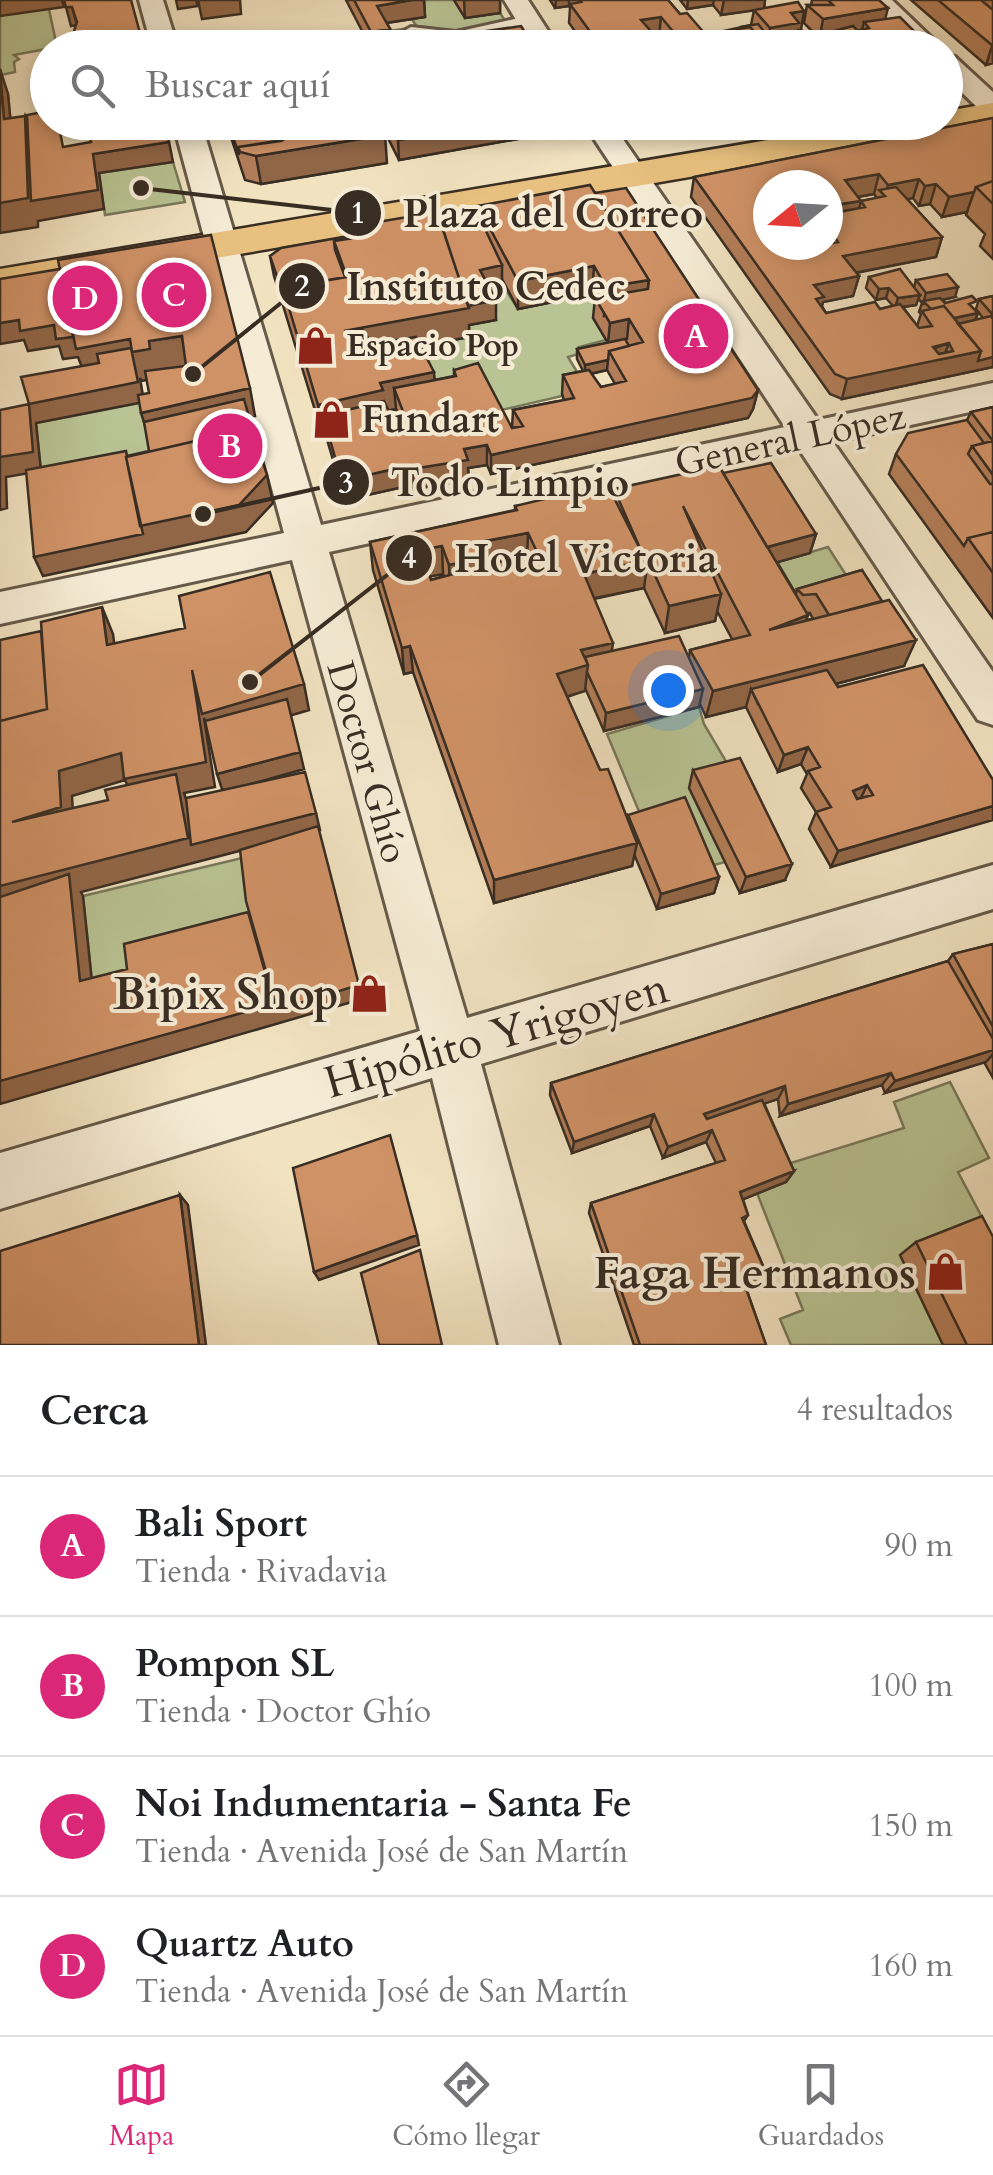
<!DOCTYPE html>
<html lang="es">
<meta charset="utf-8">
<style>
body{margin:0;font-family:Cardo,serif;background:#f2f2f2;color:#202124}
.compass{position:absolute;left:753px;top:170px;width:90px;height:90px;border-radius:50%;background:#fff;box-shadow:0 5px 15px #0003;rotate:252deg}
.you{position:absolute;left:668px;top:690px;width:35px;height:35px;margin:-25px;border:8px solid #fff;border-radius:50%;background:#1a73e8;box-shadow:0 0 0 15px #1a73e833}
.badge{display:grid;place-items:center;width:65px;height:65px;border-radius:50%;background:#db2777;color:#fff;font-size:32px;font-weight:700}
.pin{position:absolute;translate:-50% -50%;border:5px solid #fff;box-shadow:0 2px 10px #0006}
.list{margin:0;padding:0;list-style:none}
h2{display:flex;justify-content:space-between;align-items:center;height:130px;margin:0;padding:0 40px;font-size:42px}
h2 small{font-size:32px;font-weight:400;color:#757577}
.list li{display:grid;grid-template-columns:65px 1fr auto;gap:30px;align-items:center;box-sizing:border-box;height:140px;padding:0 40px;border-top:2px solid #e0e0e0}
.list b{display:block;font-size:38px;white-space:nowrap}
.list p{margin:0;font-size:32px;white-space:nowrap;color:#757577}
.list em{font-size:32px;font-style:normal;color:#757577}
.icon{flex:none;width:55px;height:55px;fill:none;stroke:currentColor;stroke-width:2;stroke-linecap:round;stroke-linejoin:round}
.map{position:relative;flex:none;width:993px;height:1345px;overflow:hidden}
.search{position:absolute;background:#fff;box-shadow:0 5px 15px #0003;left:30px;right:30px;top:30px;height:110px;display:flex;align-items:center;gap:25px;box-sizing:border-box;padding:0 35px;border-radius:55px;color:#757577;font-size:38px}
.sheet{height:690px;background:#fff}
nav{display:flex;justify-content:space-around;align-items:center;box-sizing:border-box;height:140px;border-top:2px solid #e0e0e0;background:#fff;font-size:28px;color:#757577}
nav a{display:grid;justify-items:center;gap:5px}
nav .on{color:#db2777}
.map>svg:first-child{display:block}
</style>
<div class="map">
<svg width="993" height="1345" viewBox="0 0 993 1345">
<rect width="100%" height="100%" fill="#f1e2c0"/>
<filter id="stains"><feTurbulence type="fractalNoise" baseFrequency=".002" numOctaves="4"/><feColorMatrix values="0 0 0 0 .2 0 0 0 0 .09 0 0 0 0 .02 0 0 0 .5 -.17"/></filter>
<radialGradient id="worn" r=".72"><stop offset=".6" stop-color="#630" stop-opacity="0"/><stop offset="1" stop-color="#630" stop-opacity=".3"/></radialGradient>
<path fill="#b9c393" stroke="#78785b" stroke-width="2.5" d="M0 0H47L57 47 14 55 19 59 14 62 15 72 1 75 8 94 13 147 0 149Z
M415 0H454L465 18 500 13 521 44 396 47 389 31 417 27 412 19 424 17Z
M173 162 185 202 105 215 99 173Z
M502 284 518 309 592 294 604 316 594 319 606 340 579 347 582 353 568 357 588 390 493 412 436 400 404 349 469 337 466 326 480 290Z
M153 400 155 471H41L36 423Z
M828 547 855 589 781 610 757 568Z
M699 707 704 724 734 775 725 862 703 868 645 826 607 734Z
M242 858 256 934 94 1001 83 896Z
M950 1082 989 1158 958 1172 993 1238 944 1345H791L780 1319 803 1310 757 1193 781 1166 904 1128 894 1102Z"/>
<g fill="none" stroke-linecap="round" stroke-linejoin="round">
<defs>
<path id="lane" d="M528 16 535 20 533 23C493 31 441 54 404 31L411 27 456 32Z"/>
<path id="street" d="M139 0H163L178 48H152Z
M504 0H528L559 48H533Z
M866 0H892L942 48H914Z
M946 55 955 57 993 92V115L983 113 946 77Z
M173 122H201L321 525 785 427 583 122H611L818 420 993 383V407L833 442 993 672V725L978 720 799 449 329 552 467 1018 993 865V909L481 1064 559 1345H499L432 1078 0 1209V1153L420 1031 292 560 0 624V592L284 533Z"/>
<path id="primary" d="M993 103V125L0 295V269L875 122H946V111Z"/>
</defs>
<use href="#lane" stroke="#665a4a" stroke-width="6"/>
<use href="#street" stroke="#665a4a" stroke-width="6"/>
<use href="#primary" stroke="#382d23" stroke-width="5"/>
<use href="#lane" fill="#f6ecd6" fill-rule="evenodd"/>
<use href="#street" fill="#f6ecd6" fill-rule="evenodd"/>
<use href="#primary" fill="#e8c180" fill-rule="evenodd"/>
</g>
<path fill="#b27d58" stroke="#382d23" stroke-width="2.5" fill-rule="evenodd" d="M346 0H424L425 17 387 23 390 29 391 45 535 48H371Z
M454 0H500V13L465 18Z
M550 0H668L680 14 706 35 751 25 754 10 721 15 713 5 687 9 680 0H765L764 8 801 30H798L797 32 815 41 818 40V37L804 23 807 5H811L812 0H879L885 19 931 48H668L659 36 656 37V48H587L569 23 570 8 569 6 555 8Z
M911 0H993V63L986 65Z
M993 118V259L980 246 985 234 966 215 967 212 942 217 930 204 919 206 913 198 907 199 942 237 936 257 856 273 859 276 853 296 823 302 822 306 826 313 880 309 893 306 886 298 876 300 866 288 869 277 914 287 916 280 955 297 942 300 945 303 974 309 978 313 975 320 983 318 976 309 979 299 993 296V367L842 399 830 394 691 197 694 177ZM768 185H828V245L816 246ZM874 194 877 198 861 201 859 208 858 197ZM918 298 922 303 919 312 921 314 917 326 903 307 916 305Z
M226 122H309L310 126 296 128 297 132 387 163 261 184 245 180Z
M380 122H574V129L399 160Z
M595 193 758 390 753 409 748 418 491 474 487 465 468 468 469 480 414 489 412 485 345 500 325 433H322L274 276 270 256 440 220 478 214V206ZM502 279 518 309 592 294 595 298 593 318 608 343 577 349V359L583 371 563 375 562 394 564 400 513 410 512 428 454 370V376L435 380 421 346 469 337V325L496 320 489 287 502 284ZM607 370 615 384 601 387 591 374ZM396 409 402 423 395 424 388 411Z
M993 407V618L889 474 896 454 967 420 971 412Z
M723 473 816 534 810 553 777 562 796 594 797 589 862 570 904 666 836 684 838 687 993 780 831 867 809 829 816 812 801 788 807 774 801 764 778 772 746 707 706 717 700 704 699 707 604 731 586 690 567 697 600 770 628 819V815L719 877 714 893 657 909 634 854 632 866 494 903 413 672 404 674 373 570 370 542 515 510V506L614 496V489ZM443 574 444 576 431 580 430 576ZM644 588 665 633 715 621 717 611 732 639 690 650 689 657 612 651 594 599ZM807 613H810L813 619 806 620Z
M693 770 785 880 740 893 689 788Z
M993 944V1078L984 1062 885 1093 882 1085 780 1116 778 1099 764 1103 794 1171 786 1182 743 1199 748 1215 744 1221 766 1273 758 1282 746 1288 766 1345H634L589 1213 591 1203 716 1163 706 1142 663 1158 650 1126 572 1153 550 1095 551 1083 948 961 953 954Z
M916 1242 993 1345H943L900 1255Z"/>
<path fill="#916647" stroke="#382d23" stroke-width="2.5" d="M0 0H62L64 7 0 16Z
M176 0H196L198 6 178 9Z
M198 0H240L241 14 202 19Z
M412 0H424L425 17 379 24 377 6Z
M464 0H500V13L465 18Z
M556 0H569V6L555 8Z
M688 0H714L713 5 687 9Z
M724 0H765L764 9 721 15Z
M66 7H72L77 25 71 26Z
M888 8 883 27 864 22 862 30 820 36 823 19Z
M804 11 801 30H798L795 42 781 35 779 44 770 46 754 42 768 40 770 28 791 13Z
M661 17 659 36 639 39 641 20Z
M390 29 391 48H372L371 32Z
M657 38 656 48H644L645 40Z
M992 46H993V63L986 65Z
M0 69 8 94 13 147 4 119Z
M25 116 34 144 93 154 169 142 173 162 99 173 104 209 38 221V227L0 233V203Z
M292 122H309L310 126 296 128 298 143 284 147Z
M501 122H574V129L399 160 398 140Z
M385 135 387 163 261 184 256 156Z
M879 174 874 194 840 200 845 180Z
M919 179 913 198 883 204 888 185Z
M936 184 930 204 919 206 925 186Z
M974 192 967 212 942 217 949 197Z
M861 201 856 220 828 225V206Z
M942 237 936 257 838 276 843 256Z
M502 265V284L480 290V270Z
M594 266 592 294 518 309V281Z
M859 276 853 296 823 302 819 317 814 285Z
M649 280 645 308 604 316 606 287Z
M958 287 955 297 923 304 926 293Z
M889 288 886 298 876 300 879 289Z
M920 295 916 305 895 308 898 298Z
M496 300V320L469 325V337L347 360 344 331Z
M978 313 974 323 950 328 944 320Z
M629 319 627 339 608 343 610 323Z
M19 320 54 325 73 337 149 341 182 336 189 364 158 378 141 381 140 378 144 402 36 423 41 471 6 477 7 508 0 510V457L29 404 86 378 78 357 63 359 59 346 28 351 24 340 0 344V323Z
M949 343 943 359 981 351 993 357V367L842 399 847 379Z
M608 360 607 370 585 375V365Z
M434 372 436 400 394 388 396 409 385 411 323 416 325 433H322L318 405 380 383Z
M250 388 255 416 150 441 141 413Z
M758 390 753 409 748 418 491 474V455Z
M487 445V465L468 468 469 480 414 489 412 469 464 449Z
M130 465 267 475 273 503 246 532 43 576 34 557 140 526Z
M411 465 412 485 345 500 342 481Z
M528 533 527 561 450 592 449 565 480 542Z
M816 534 810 553 757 568 761 549Z
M442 546 443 574 423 578 421 550Z
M648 560 644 588 581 601 584 574Z
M721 594 715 621 665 633 669 606Z
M102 607 113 634 118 671 107 645Z
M808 615 799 642 769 630Z
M916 640 904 666 758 704 751 689 746 707 706 717 713 691Z
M613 643 609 670 587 672 585 691 555 700 557 674 581 650Z
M410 646 413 672 404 674 402 648Z
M192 670 304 684 309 710 211 739 204 718 215 787 184 793 186 799 316 813 320 830 81 892 83 896 94 1001 0 913V886L136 804 125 780 72 796 74 832 12 822 59 771Z
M703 689 699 707 604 731 606 713Z
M808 747 801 764 778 772 784 755Z
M300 752 304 769 223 792 217 774Z
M867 785 859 802 853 791Z
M993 806V820L831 867 838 851Z
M637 843 632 866 494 903V880Z
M792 864 785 880 740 893 746 877Z
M719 877 714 893 657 909 661 894Z
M359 985 362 999 0 1104V989L274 1004Z
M993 1050V1054L986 1062 885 1093 895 1081Z
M891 1073 882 1085 780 1116 788 1104Z
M785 1086 778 1099 699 1126 704 1114Z
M654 1114 650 1126 572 1153 574 1142Z
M712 1130 706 1142 663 1158 668 1147Z
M794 1171 786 1182 734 1203 740 1192Z
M180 1195 188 1205 206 1345H199Z
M417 1235 419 1245 319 1280 314 1272Z
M766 1273 758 1282 737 1291 744 1283Z"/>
<path fill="#cf9166" stroke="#382d23" stroke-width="2.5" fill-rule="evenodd" d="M64 0H131L144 48H77L74 31 77 22 72 7H66Z
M354 0H412L377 6 390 29 371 32Z
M579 0H668L680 14 687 13 706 35 750 27 768 46 796 41 800 44 869 28 864 22 900 17 931 48H687L661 17 641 20 657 38 645 40 650 48H602L570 4 581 2Z
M828 0H879L888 8 823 19 807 5H833Z
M938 0H981L993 10V46Z
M798 2 804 11 791 13 799 23 770 28 754 10Z
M758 24 771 40 763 41 750 27H740Z
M521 26 535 48 378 47Z
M853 26 858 31 823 39 819 35Z
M806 31 815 41 800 44 796 41 788 43 781 35Z
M266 32 271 48H198L195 37Z
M306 40 309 48H288L286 44Z
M0 75 4 119 25 116 28 198 0 203Z
M48 111V122H58L63 147 91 142 86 122H163L169 142 93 154 98 190 31 201 27 115Z
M993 118V181L976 187 974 192 949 197 936 184 925 186 919 179 888 185 879 174 845 180 861 201 828 206V185H768V245H815L816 246 838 242 828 226V214L865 207 861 201 885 196 879 190 896 187 942 237 843 256 859 276 814 285 824 297 816 299 826 313 875 302 880 309 900 304 919 328 932 326 922 311 944 306 981 351 847 379 835 374 694 177ZM949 343 953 351 939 354 933 347Z
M228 122H276L281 141 238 147 239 155Z
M276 122H289L294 133 324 128 323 122H378L385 135 256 156 240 152 238 147 283 140Z
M388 122H501L398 140Z
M993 181V204L976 187Z
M590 185 649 280 606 287 594 266 518 281 478 206Z
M626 188 758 390 752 398 491 455 487 445 464 449 468 460 412 469 411 465 342 481 323 416 384 401 395 424 407 422 394 388 456 376 454 370 478 363 512 428 523 426 513 410 574 398 563 375 589 370 601 387 626 381 609 351 643 342 629 319 610 323 595 298 648 289 649 280 595 193Z
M437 212 469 308 344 331 362 329 372 344 416 337 434 372 380 383 383 390 318 405 283 288 347 277 334 241 361 237 360 225Z
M478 214 502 265 480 270 496 300 468 306 440 220Z
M360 234 361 237 334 241 335 250 345 277 283 288 284 297 270 256 281 248Z
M211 235 250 388 141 413 138 395 149 393 145 371 186 366 182 336 149 341 150 349 132 352 130 339 76 349 58 260Z
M60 269 73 337 56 339 54 325 20 331 19 320 0 323V279Z
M900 269 920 295 898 298 889 288 879 289 869 277Z
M947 274 958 287 926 293 916 280Z
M972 296 977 301 969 304 978 313 954 318 944 306 931 309 923 301 940 298 945 303Z
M993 296V315L979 299Z
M991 316 993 319V357L978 361 981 351 958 324Z
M625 339 629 346 609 351 608 360 585 365 577 349Z
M131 348 138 382 29 404 21 377 99 363 97 354Z
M244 399 252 428 126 457 143 534 34 557 26 470 126 451 127 456 149 451 144 422Z
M29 404 33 452 0 457V410Z
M993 407V475L972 446 993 441 971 412Z
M967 420 984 443 972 446 968 454 990 484H993V532L968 538 964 546 896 454 908 433Z
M252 428 267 475 239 505 140 526 126 457Z
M771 463 816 534 767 547 723 473Z
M719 466 808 615 769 630 889 600 916 640 713 691 690 650 750 635 683 506 721 594 669 606 648 560 584 574 613 643 581 650 588 665 557 674 600 770 608 769 637 843 494 880 410 646 402 648 370 542 517 510 515 506 607 484 643 555 614 489ZM528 533 537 552 431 580 421 550 442 546 449 565 486 557 480 542Z
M993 532V573L968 538Z
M862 570 882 601 829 615 816 594 803 595 797 589Z
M270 572 304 684 202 714 192 670 206 762 124 779 121 753 59 771 61 807 12 822 108 800 105 790 176 774 188 838 0 886V721L47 709 41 622 102 607 107 645 185 628 179 596Z
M41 631 47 709 0 721V640Z
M679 636 703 689 606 713 587 672 588 665 585 657Z
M923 665 993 780V806L838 851 816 812 831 807 808 771 820 767 808 747 784 755 751 689 827 670 838 687ZM867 785 873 795 857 799 853 791Z
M287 699 300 752 217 774 205 721Z
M740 758 792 864 746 877 693 770Z
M305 772 316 813 191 845 186 798Z
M685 797 719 877 661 894 628 815Z
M318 826 359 985 277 1010 246 901 240 850Z
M69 874 80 981 127 969 124 944 248 912 274 1004 0 1081V897Z
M993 944V1027L953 954Z
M948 961 993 1039V1050L895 1081 891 1073 788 1104 785 1086 704 1114 707 1119 762 1100 794 1171 740 1192 748 1215 742 1218 766 1273 744 1283 766 1345H640L591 1203 725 1160 712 1130 668 1147 654 1114 574 1142 551 1083Z
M390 1135 417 1235 314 1272 293 1168Z
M180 1195 199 1345H0V1251Z
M982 1216 993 1237V1345H967L916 1242Z
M420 1250 442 1345H379L361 1273Z"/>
<defs>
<symbol id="shop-bare" viewBox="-9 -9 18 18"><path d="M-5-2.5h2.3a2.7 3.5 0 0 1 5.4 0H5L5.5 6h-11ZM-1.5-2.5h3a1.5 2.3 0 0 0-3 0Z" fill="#8f2418" stroke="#f6ecd6" stroke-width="2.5" paint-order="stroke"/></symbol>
</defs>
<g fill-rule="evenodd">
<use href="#shop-bare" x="288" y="318" width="55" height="55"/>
<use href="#shop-bare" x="304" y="392" width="55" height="55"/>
<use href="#shop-bare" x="342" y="966" width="55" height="55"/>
<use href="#shop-bare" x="918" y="1244" width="55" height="55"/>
</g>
<g text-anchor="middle" stroke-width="8" stroke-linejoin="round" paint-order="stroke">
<g font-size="32" font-weight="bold" fill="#382d23" stroke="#f6ecd6" text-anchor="start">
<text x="346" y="356">Espacio Pop</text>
</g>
<g font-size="38" font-weight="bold" fill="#382d23" stroke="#f6ecd6" text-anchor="start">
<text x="361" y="432">Fundart</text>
</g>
<g font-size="38" fill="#382d23" stroke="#f6ecd6">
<text transform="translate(790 439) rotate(-12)" y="13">General López</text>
<text transform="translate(368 762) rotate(74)" y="13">Doctor Ghío</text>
</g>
<g font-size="45" font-weight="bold" fill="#382d23" stroke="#f6ecd6" text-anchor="end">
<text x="339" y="1009">Bipix Shop</text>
<text x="916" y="1288">Faga Hermanos</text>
</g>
<g font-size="45" fill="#382d23" stroke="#f6ecd6">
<text transform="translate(496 1034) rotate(-16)" y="16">Hipólito Yrigoyen</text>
</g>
</g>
<path fill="none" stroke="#382d23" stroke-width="4" d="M141 188L358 213M193 374L302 286M203 514L346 482M250 682L409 558"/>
<g fill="#382d23" stroke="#f6ecd6" stroke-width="4">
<circle cx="141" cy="188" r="10"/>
<circle cx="193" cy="374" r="10"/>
<circle cx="203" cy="514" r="10"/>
<circle cx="250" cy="682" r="10"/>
<circle cx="358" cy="213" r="25"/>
<circle cx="302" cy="286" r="25"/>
<circle cx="346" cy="482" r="25"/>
<circle cx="409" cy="558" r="25"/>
</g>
<g font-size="30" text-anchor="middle" font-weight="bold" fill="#fff">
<text x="358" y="223">1</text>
<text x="302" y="296">2</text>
<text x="346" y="493">3</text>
<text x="409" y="568">4</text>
</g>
<g font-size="40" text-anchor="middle" font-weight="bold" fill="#382d23" stroke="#f6ecd6" stroke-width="8" stroke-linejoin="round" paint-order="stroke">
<text x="553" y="227">Plaza del Correo</text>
<text x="486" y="300">Instituto Cedec</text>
<text x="510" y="496">Todo Limpio</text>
<text x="586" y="572">Hotel Victoria</text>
</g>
<rect width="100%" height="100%" filter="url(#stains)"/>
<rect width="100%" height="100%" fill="url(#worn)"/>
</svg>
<svg class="compass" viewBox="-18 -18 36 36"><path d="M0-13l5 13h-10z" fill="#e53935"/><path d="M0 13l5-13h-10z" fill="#757577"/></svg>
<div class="you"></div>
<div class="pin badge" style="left:696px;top:336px">A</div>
<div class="pin badge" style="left:230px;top:446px">B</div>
<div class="pin badge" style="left:174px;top:295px">C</div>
<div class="pin badge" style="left:85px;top:298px">D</div>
<div class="search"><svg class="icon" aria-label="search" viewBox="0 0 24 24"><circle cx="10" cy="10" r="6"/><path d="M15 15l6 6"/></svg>Buscar aquí</div>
</div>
<section class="sheet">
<h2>Cerca<small>4 resultados</small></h2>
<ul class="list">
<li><span class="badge">A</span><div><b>Bali Sport</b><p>Tienda · Rivadavia</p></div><em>90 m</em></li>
<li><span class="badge">B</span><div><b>Pompon SL</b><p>Tienda · Doctor Ghío</p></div><em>100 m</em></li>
<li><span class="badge">C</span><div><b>Noi Indumentaria - Santa Fe</b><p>Tienda · Avenida José de San Martín</p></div><em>150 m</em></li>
<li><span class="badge">D</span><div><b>Quartz Auto</b><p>Tienda · Avenida José de San Martín</p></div><em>160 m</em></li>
</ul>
</section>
<nav>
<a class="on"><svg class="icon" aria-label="map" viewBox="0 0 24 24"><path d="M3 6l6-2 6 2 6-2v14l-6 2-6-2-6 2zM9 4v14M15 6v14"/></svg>Mapa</a>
<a><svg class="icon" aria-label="directions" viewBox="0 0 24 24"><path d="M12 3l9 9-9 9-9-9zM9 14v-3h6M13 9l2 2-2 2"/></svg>Cómo llegar</a>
<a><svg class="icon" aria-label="saved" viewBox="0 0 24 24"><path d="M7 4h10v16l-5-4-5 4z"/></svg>Guardados</a>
</nav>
